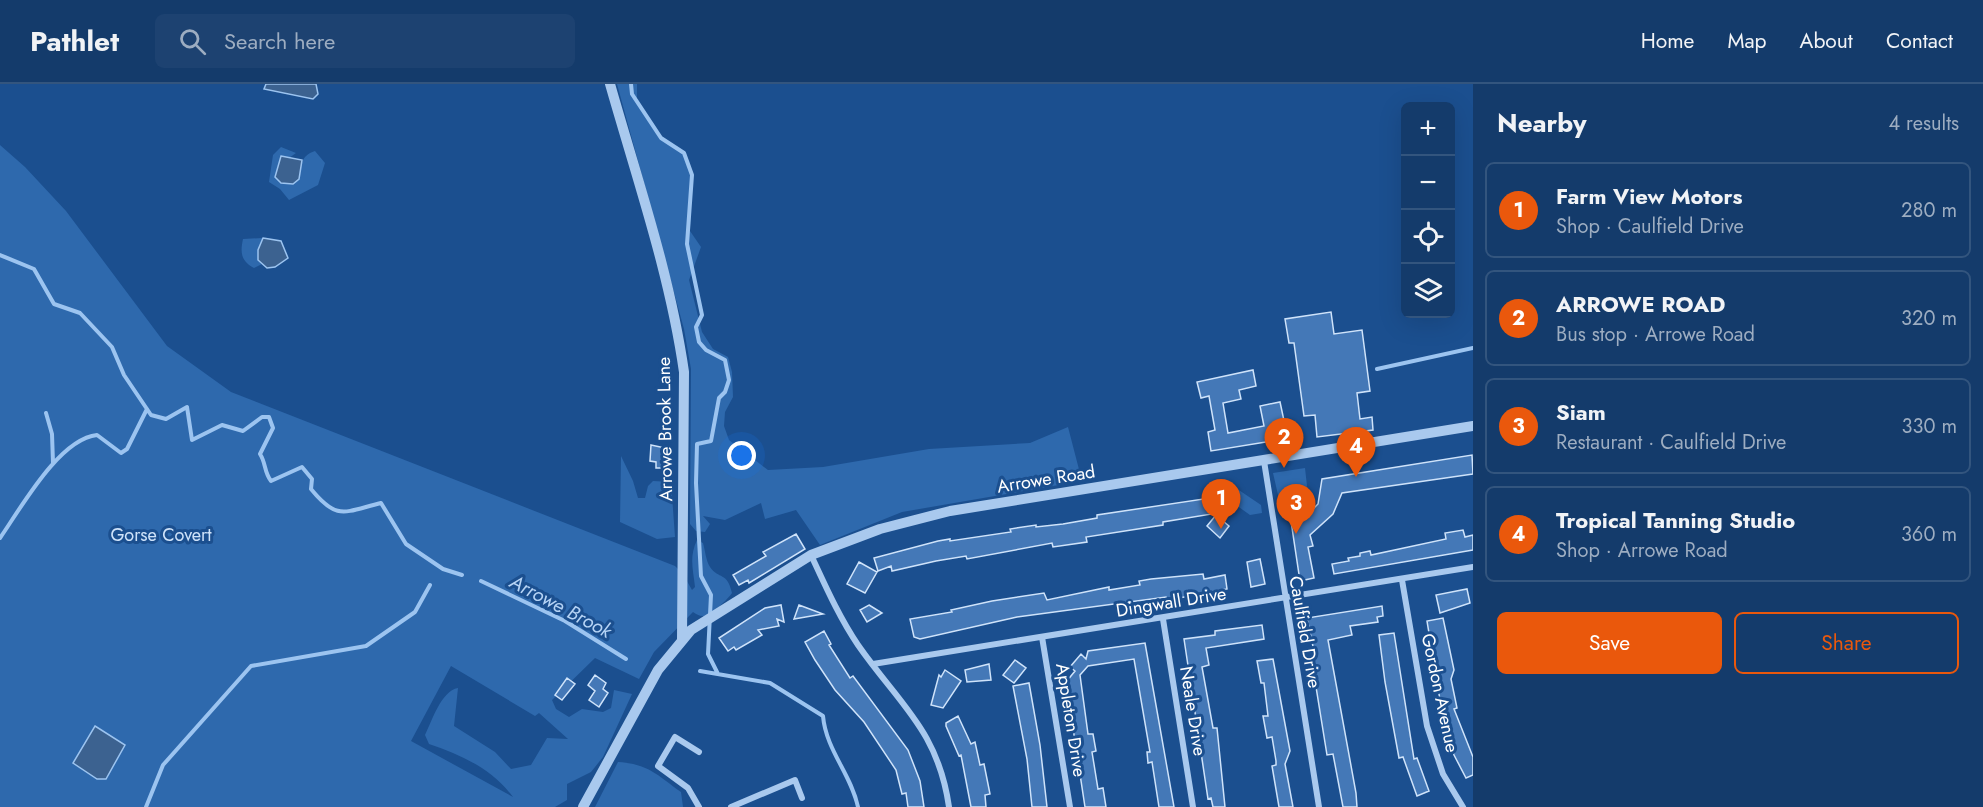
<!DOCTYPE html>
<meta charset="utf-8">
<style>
body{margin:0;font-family:Jost,sans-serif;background:#1d4271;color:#f1f3f6}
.controls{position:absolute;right:18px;top:18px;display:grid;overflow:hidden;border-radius:9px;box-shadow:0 6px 24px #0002}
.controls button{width:54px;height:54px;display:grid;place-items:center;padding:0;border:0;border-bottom:2px solid #33557e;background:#143b6b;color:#f1f3f6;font:30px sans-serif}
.you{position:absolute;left:742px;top:372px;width:21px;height:21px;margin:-15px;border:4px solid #fff;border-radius:50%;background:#1a73e8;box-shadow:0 0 0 9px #1a73e833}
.badge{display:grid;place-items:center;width:39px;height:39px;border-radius:50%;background:#ea580c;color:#fff;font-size:20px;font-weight:700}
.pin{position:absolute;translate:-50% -50px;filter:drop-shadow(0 2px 3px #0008)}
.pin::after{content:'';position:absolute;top:32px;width:21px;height:18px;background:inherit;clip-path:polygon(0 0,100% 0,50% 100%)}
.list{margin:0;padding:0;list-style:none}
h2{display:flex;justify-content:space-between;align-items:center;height:78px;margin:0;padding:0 24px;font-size:26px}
h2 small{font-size:20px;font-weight:400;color:#9dadc1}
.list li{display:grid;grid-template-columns:39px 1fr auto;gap:18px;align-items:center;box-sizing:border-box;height:96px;margin:0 12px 12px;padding:0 12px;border:2px solid #33557e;border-radius:9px}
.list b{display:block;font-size:22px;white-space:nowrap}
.list p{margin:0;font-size:20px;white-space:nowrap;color:#9dadc1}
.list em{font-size:20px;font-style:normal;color:#9dadc1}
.actions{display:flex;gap:12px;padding:18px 24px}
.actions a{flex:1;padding:14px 0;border:2px solid #ea580c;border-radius:9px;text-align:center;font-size:21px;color:#ea580c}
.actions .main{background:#ea580c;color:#fff}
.icon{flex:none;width:33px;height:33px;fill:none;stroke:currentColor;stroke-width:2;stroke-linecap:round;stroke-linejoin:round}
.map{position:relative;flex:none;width:1473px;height:723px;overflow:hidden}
header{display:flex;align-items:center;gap:36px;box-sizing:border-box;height:84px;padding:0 30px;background:#143b6b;border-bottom:2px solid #33557e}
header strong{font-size:28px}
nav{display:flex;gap:33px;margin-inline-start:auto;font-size:21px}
.search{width:420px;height:54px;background:#1d4271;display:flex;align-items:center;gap:15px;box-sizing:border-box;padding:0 21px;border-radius:9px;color:#9dadc1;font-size:22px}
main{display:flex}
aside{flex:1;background:#143b6b}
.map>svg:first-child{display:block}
</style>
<header>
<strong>Pathlet</strong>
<div class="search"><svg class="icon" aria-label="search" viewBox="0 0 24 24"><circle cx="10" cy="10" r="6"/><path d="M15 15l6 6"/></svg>Search here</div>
<nav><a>Home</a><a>Map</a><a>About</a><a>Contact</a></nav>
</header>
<main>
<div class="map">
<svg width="1473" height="723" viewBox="0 0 1473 723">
<rect width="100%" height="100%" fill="#1b4f8f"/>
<path fill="#2e69ad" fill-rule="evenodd" d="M617 0H637V17L661 54 684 69 692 91 690 147 701 163 689 196 702 248 713 265 728 273 732 288 733 313 725 328 724 342 729 356 768 386 823 383 929 365 1030 359 1068 343 1082 397 902 428 820 461 796 426 765 435 761 419 725 436 703 432 710 440 705 448 696 447 690 440 691 285 684 245Z
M0 61 25 83 66 127 167 262 231 308 675 482 683 490 692 506 695 503C693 485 689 473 697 456L703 459C705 466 706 477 710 483 719 496 727 487 732 509 728 515 710 533 703 532 699 532 696 530 693 528L654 568 639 595 595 574 552 616 556 625 569 633 582 625 603 628 611 624 614 606 632 610 603 673 591 688 567 700V716L555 723H0ZM451 582 535 632 539 629 568 655 547 654 531 681 511 685 495 668 454 642 458 604C441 607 432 637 425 651L429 660C462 671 492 685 513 713L411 657Z
M281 63 296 69 289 74 281 72 275 93 299 95C301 82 300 72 315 67L325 79 318 101 289 116 280 105 269 98 273 71Z
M263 154 258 166V176L262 180 254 184C241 177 240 169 243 155Z
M621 372 633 397 638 414H645L648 402 653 397 671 398 675 453 657 455 620 438Z
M1305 384 1307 402 1303 412 1281 424 1273 389Z
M1227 398 1261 421 1262 429 1250 431 1229 416Z
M618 678C649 680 657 691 681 708L683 723H595Z"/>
<path fill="#3c6290" stroke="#9cc4f0" stroke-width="1.5" d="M266 0H316L318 10 313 15 264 5Z
M281 72 302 76 299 95 293 100 281 99 275 93Z
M263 154 281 157 288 174 275 183 267 184 258 176V166Z
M95 642 125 661 106 695H97L73 679Z"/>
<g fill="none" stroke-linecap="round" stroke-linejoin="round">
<path stroke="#9cc4f0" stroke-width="4" d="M631 0 632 10 661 54 684 69 692 91 687 160 702 231 696 243 699 258 706 266 725 276 729 296 725 308 719 314 711 357 697 360 696 399 701 492 711 511 708 570 718 590
M0 171 34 185 54 220 80 229 112 263 124 291 151 331 166 335 187 323 192 356 222 341 243 347 262 333H269L273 344 260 370C266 379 264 388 271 397L302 383 312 395 311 405C337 437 344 428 381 419L406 460 443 485 462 491
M1377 285 1473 264
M46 329 52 350 53 379
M0 454C21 424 59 355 97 351L121 369 127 365 147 325
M481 497 565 537 626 575
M700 587 770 599 823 632C826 666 851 690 858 723
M146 723 163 681 251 582 366 562 415 528 430 501"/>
</g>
<path fill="#4478b7" stroke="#cfe3fa" stroke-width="1.5" d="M1331 228 1334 250 1362 246 1370 307 1357 309 1360 335 1372 333 1373 346 1317 353 1315 331 1304 332 1294 259H1289L1285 235Z
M1253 286 1256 302 1239 306 1241 315 1223 319 1228 349 1264 342 1260 322 1280 318 1286 346 1277 348 1278 356 1211 367 1208 348 1215 346 1209 312 1201 314 1197 298Z
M651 361 670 365 669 384H656V378L650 377Z
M1472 371 1473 390 1342 409 1333 430 1310 451 1313 462 1308 463 1314 494 1300 497 1291 437 1304 434 1318 420 1322 395Z
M1210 414 1212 430 1163 438V441L1086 453 1087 458 1053 463 1052 459 967 475 966 472 936 477 892 487 891 482 878 487 874 474 938 457 950 455V457L1011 448 1010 445 1036 441V443L1063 440 1097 434V431Z
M1216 431 1229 442 1220 454 1207 442Z
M1463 446 1465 453 1473 451V466L1334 490 1332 480 1349 477 1348 474 1360 472V469L1370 467 1371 471 1446 455 1445 449Z
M796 450 805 465 749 499 748 496 739 501 733 491 766 472 763 468Z
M1260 475 1265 500 1251 503 1247 478Z
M859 478 877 488 865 509 847 500Z
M1203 490 1204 495 1225 491 1227 505 1179 514 1167 516 1166 513 1017 533 920 555 914 553 910 535 952 528 951 526 992 517 1044 509 1047 516 1109 503V506L1140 501 1139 497 1151 495Z
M1467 505 1470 519 1440 529 1436 511Z
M781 521 784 538 777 535 779 542 758 546 762 551 736 566 734 563 728 567 719 554 765 524Z
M799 521 823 530 794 535Z
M869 521 882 529 867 538 860 526Z
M1382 522 1383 532 1377 533 1378 538 1350 542 1352 551 1328 556 1356 709 1357 723H1343L1333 670 1327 671 1312 578 1315 572 1307 534Z
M1443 534 1454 586 1451 595 1457 624 1454 625 1473 673V691L1466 694 1454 671 1443 634 1427 537Z
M1262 541 1264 555 1206 564 1209 581 1202 583 1213 644H1217L1225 723H1213L1211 714 1208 715 1184 555 1215 551V547Z
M824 547 831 560 829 561 850 594 853 592 908 666 920 697 924 723H908L906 709 902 710 896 686 864 638 835 606 815 576 805 558Z
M1394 549 1414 675 1417 674 1429 707 1417 712 1403 673 1399 674 1385 598 1379 551Z
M1145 559 1174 723H1159L1152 678 1148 679 1147 668H1150L1134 575 1088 582 1080 591 1088 650H1093L1096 667 1092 668 1098 705 1103 704 1106 723H1085L1066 598 1075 587 1070 583 1081 570 1086 575 1088 567Z
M1273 575 1290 667 1285 680 1293 723H1279L1272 682 1276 681V677L1272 653 1267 654 1263 632H1268L1264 599H1261L1257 577Z
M1015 576 1026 584 1014 599 1003 591Z
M989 580 991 596 967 598 965 586Z
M945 586 961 597 943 624 931 621 939 591 941 593Z
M595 591 606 599 603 605 608 609 599 623 589 616 595 607 588 601Z
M567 594 575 600 562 616 555 611Z
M1029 599 1040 661 1047 723H1032L1027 675 1013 602Z
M958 632 971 660 975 658 980 681 984 680 990 710 985 711 986 723H971L961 671 959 672 946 642V639Z"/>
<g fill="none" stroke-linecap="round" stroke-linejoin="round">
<path stroke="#a9c9ee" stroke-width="6" d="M1264 377 1319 723
M811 471C825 501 839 533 858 561 899 620 938 646 949 723
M1402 496 1427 642 1443 690 1463 723
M1163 535 1193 723
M1042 553 1070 723
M873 580 1473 483
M699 723 688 704 658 682 675 653 699 668
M731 723 795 696 802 714"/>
<path stroke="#a9c9ee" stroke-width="10" d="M610 0C637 95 670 190 684 288L682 555
M583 723 658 586 691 546 811 471 880 445 950 427 1473 342"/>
</g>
<g text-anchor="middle" stroke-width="6" stroke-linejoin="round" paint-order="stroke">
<g font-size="18" fill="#fff" stroke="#1b4f8f">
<text transform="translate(665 345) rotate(-91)" y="6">Arrowe Brook Lane</text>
<text transform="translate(1046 395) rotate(-9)" y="6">Arrowe Road</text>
<text transform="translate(1171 518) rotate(-9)" y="6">Dingwall Drive</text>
<text transform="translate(1305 548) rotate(80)" y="6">Caulfield Drive</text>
<text transform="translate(1440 609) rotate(78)" y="6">Gordon Avenue</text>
<text transform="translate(1193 627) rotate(81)" y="6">Neale Drive</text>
<text transform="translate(1071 636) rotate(81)" y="6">Appleton Drive</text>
</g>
<g font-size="18" fill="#cfe3fa" stroke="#1b4f8f">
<text x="161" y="457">Gorse Covert</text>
</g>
<g font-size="20" font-style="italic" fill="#b5d3f5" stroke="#1b4f8f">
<text transform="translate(561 522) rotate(28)" y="7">Arrowe Brook</text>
</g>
</g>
</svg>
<div class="controls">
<button>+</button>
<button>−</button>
<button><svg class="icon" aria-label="locate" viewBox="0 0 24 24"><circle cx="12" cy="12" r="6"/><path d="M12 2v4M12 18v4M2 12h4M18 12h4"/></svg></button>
<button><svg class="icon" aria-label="layers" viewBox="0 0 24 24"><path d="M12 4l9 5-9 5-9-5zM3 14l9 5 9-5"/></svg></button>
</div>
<div class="you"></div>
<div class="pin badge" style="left:1221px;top:445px">1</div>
<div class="pin badge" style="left:1284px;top:384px">2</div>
<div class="pin badge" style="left:1296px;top:450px">3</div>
<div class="pin badge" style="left:1356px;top:393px">4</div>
</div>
<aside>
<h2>Nearby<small>4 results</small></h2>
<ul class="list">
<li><span class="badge">1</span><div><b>Farm View Motors</b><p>Shop · Caulfield Drive</p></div><em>280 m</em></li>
<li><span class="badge">2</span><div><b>ARROWE ROAD</b><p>Bus stop · Arrowe Road</p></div><em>320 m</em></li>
<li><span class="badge">3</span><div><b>Siam</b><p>Restaurant · Caulfield Drive</p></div><em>330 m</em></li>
<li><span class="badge">4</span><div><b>Tropical Tanning Studio</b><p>Shop · Arrowe Road</p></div><em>360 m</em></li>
</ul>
<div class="actions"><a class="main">Save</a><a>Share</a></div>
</aside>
</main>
